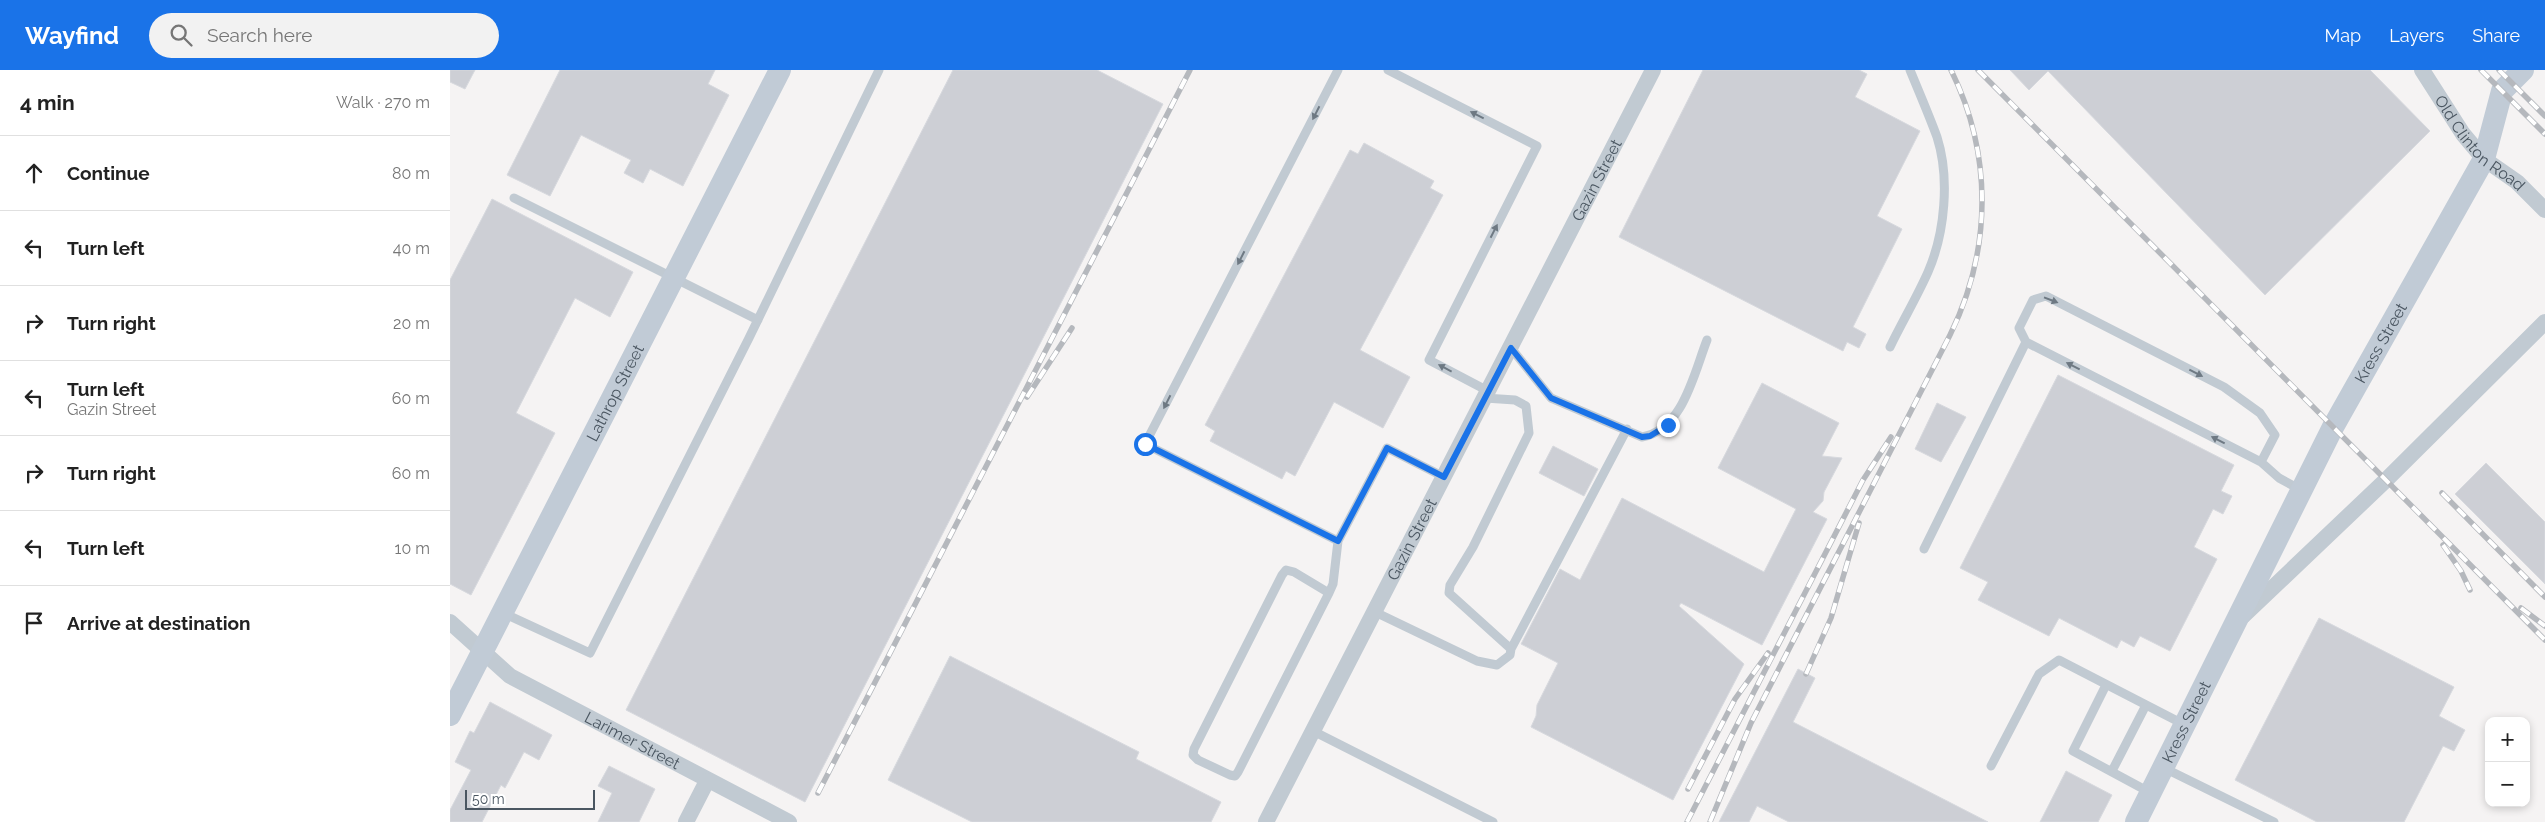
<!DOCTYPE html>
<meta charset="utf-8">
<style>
body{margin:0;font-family:Raleway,sans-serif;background:#f2f2f2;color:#222}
.controls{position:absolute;right:15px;bottom:15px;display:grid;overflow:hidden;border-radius:10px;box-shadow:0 2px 8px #0003}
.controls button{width:45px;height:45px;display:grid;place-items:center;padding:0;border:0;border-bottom:1px solid #e0e0e0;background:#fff;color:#222;font:25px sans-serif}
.scale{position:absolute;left:15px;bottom:12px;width:130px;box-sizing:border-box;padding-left:5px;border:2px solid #4a5661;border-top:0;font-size:14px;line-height:18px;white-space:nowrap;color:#4a5661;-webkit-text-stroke:4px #fff;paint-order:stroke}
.stop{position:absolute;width:15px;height:15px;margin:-11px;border:4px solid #1a73e8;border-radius:50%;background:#fff}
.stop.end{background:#1a73e8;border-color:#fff;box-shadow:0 1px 5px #0008}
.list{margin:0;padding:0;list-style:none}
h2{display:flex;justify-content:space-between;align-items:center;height:65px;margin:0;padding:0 20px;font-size:21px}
h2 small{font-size:16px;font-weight:400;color:#767676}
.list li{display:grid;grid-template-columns:32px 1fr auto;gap:15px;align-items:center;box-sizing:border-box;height:75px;padding:0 20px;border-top:1px solid #e0e0e0}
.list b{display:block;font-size:19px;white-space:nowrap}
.list p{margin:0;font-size:16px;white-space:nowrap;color:#767676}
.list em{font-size:16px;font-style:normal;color:#767676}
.icon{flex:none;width:28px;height:28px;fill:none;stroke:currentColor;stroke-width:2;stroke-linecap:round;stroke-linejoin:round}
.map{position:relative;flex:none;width:2095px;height:752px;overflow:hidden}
header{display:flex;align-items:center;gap:30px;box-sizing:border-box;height:70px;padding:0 25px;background:#1a73e8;color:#fff}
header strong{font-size:24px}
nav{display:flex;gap:28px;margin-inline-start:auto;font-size:18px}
.search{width:350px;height:45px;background:#f2f2f2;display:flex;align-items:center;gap:12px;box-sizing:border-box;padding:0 18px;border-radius:28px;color:#767676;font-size:19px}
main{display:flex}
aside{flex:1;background:#fff}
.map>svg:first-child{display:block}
</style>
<header>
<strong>Wayfind</strong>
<div class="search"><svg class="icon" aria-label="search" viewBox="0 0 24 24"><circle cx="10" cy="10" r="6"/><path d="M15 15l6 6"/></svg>Search here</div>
<nav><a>Map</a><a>Layers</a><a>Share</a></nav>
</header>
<main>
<aside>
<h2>4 min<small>Walk · 270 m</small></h2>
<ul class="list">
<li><svg class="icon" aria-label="ahead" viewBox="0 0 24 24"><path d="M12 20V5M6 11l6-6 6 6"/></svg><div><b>Continue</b></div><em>80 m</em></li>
<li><svg class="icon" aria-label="left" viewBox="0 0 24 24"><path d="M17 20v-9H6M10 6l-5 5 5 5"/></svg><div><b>Turn left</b></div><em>40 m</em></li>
<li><svg class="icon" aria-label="right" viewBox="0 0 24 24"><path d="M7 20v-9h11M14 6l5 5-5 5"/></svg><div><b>Turn right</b></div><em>20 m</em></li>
<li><svg class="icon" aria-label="left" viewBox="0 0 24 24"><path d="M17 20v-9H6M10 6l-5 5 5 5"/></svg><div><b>Turn left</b><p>Gazin Street</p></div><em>60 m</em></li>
<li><svg class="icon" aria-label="right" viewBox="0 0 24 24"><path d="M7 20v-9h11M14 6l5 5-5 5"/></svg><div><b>Turn right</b></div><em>60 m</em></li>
<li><svg class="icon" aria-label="left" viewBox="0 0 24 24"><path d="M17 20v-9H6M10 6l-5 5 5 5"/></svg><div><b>Turn left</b></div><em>10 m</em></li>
<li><svg class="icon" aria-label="arrive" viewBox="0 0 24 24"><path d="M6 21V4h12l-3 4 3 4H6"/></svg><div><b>Arrive at destination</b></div></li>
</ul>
</aside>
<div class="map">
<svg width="2095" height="752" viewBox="0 0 2095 752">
<rect width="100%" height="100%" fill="#f5f3f3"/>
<path fill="#cdcfd5" stroke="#d7d9de" d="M0 0H25L15 19 0 12Z
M110 0H265L258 14 279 25 233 116 200 99 193 113 174 103 181 90 131 65 100 126 57 105Z
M503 0H647L713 34 355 732 176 640Z
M1253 0H1409L1417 4 1405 27 1470 61 1427 146 1452 159 1403 257 1416 264 1409 278 1397 272 1393 281 1169 167Z
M1560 0H1920L1980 61 1815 225 1598 1 1579 20Z
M914 73 984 111 980 118 993 125 910 280 960 307 933 358 884 332 845 406 836 401 832 409 760 371 765 361 755 355 900 80 908 84Z
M42 129 183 202 160 247 125 228 66 343 105 363 21 525 0 514V210Z
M1608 305 1784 395 1771 421 1782 426 1773 444 1763 439 1744 477 1767 489 1720 581 1690 566 1684 577 1671 570 1667 578 1609 548 1599 566 1528 530 1538 512 1510 498Z
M1312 313 1389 353 1372 386 1392 388 1374 422 1373 431 1363 442 1377 449 1312 575 1231 533 1229 536 1294 594 1223 730 1081 657 1086 646 1087 635 1108 593 1071 574 1110 499 1130 510 1172 428 1314 502 1346 439 1268 398Z
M1487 333 1516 347 1491 392 1465 379Z
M1103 376 1148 399 1134 426 1089 403Z
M2036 393 2095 452V514L2005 424Z
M1869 548 2004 617 1989 646 2015 660 2004 681 1993 676 1954 752H1867L1785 710Z
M500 586 689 682 686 689 771 732 761 752H522L438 710Z
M1348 599 1365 608 1343 652 1538 752H1339L1307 736 1299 752H1269Z
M40 632 102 665 89 690 74 682 55 718 51 715 32 752H0V740L21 700 5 692 20 661 24 663Z
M159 696 205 719 189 752H148L162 723 148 716Z
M1616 701 1662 725 1648 752H1590Z"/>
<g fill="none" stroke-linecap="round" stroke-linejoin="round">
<path stroke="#c1cad2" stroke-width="9" d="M888 0 695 374 888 471 937 378 994 407
M938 0 1087 76 979 290 1038 321
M64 128 308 250
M1440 277C1452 252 1467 227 1478 202 1495 163 1500 108 1487 67 1479 45 1469 22 1460 0
M1061 278 1101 328 1192 367C1233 360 1244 303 1257 270
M1811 392 1825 365 1810 343 1774 317 1596 226 1583 230 1569 258 1576 272 1811 392 1829 408 1851 420
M1474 479 1576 272
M879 523 844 502 836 500 832 505 744 679 743 685 748 690 780 705 785 706 788 702 879 523 883 514 888 471
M925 542 1027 591 1047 595 1060 585 1061 579 999 523 1000 515 1023 477 1079 363 1076 336 1065 330 1035 328
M53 543 140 583 299 268 429 0
M1061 579 1177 359
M1656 615 1623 681 1701 723
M863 661 1043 752
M1541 696 1589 604 1609 590 1735 655
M1714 698 1824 752
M1662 701 1696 635"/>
<g stroke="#c1cad2" stroke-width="16">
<path id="s1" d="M1972 0 2013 64 2034 89 2067 112 2095 140"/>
<path d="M1793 546 1936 410 2095 252"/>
<path id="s2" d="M0 552 60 606 339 752"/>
<path d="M236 752 257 711"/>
<path id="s3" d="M816 752 1203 0"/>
</g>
<g stroke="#c1cbd6" stroke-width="22">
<path id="s4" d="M0 645 330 0"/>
<path id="s5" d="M1686 752 1883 357 2034 89 2052 21 2073 0"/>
</g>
<defs>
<path id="rail" d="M1528 0 2095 570
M2031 0 2095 64
M2049 0 2095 46
M577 327 622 258
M1992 423 2095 527
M1993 475 2011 501 2020 520
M2071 538 2095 556
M1356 604 1381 548 1409 453
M1238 719 1285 629 1318 583
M368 723 740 0
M1237 752 1413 410 1441 367
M1260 752 1301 653 1500 265C1542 180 1543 85 1501 0"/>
</defs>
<use href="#rail" stroke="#b5b8bd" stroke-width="5.5"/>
<use href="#rail" stroke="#fff" stroke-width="4" stroke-dasharray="11" stroke-linecap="butt"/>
</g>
<defs><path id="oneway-solid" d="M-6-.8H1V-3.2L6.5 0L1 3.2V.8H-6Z" transform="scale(1.25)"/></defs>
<g fill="#6e7983">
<use href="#oneway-solid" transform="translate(866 43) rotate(117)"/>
<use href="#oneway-solid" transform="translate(1027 45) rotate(-153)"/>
<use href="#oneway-solid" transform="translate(1044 161) rotate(-63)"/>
<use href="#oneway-solid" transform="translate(791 188) rotate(117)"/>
<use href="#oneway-solid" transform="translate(1601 230) rotate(21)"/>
<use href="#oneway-solid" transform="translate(1623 296) rotate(-153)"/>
<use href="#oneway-solid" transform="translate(995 298) rotate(-152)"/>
<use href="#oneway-solid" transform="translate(1746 303) rotate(27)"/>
<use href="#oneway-solid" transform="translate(717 332) rotate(117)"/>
<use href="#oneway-solid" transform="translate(1768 370) rotate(-153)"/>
</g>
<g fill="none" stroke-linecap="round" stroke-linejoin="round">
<path stroke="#1a73e8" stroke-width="6" d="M695 374 888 471 937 378 994 407 1061 278 1101 328 1192 367 1200 366 1218 355"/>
</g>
<g text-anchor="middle" stroke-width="4" stroke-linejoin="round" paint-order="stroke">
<g font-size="16" fill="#4a5661" stroke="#fff">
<text dy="6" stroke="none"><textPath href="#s1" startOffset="94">Old Clinton Road</textPath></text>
<text dy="6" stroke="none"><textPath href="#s3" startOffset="722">Gazin Street</textPath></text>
<text dy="6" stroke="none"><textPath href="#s5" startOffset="538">Kress Street</textPath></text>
<text dy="6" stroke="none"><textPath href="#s4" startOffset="362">Lathrop Street</textPath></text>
<text dy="6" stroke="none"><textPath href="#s3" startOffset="318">Gazin Street</textPath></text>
<text dy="6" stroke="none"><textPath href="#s5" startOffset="112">Kress Street</textPath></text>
<text dy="6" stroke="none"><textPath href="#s2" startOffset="219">Larimer Street</textPath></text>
</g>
</g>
</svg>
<div class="controls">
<button>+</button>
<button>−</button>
</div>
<div class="scale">50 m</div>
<div class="stop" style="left:695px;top:374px"></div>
<div class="stop end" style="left:1218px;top:355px"></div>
</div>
</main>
